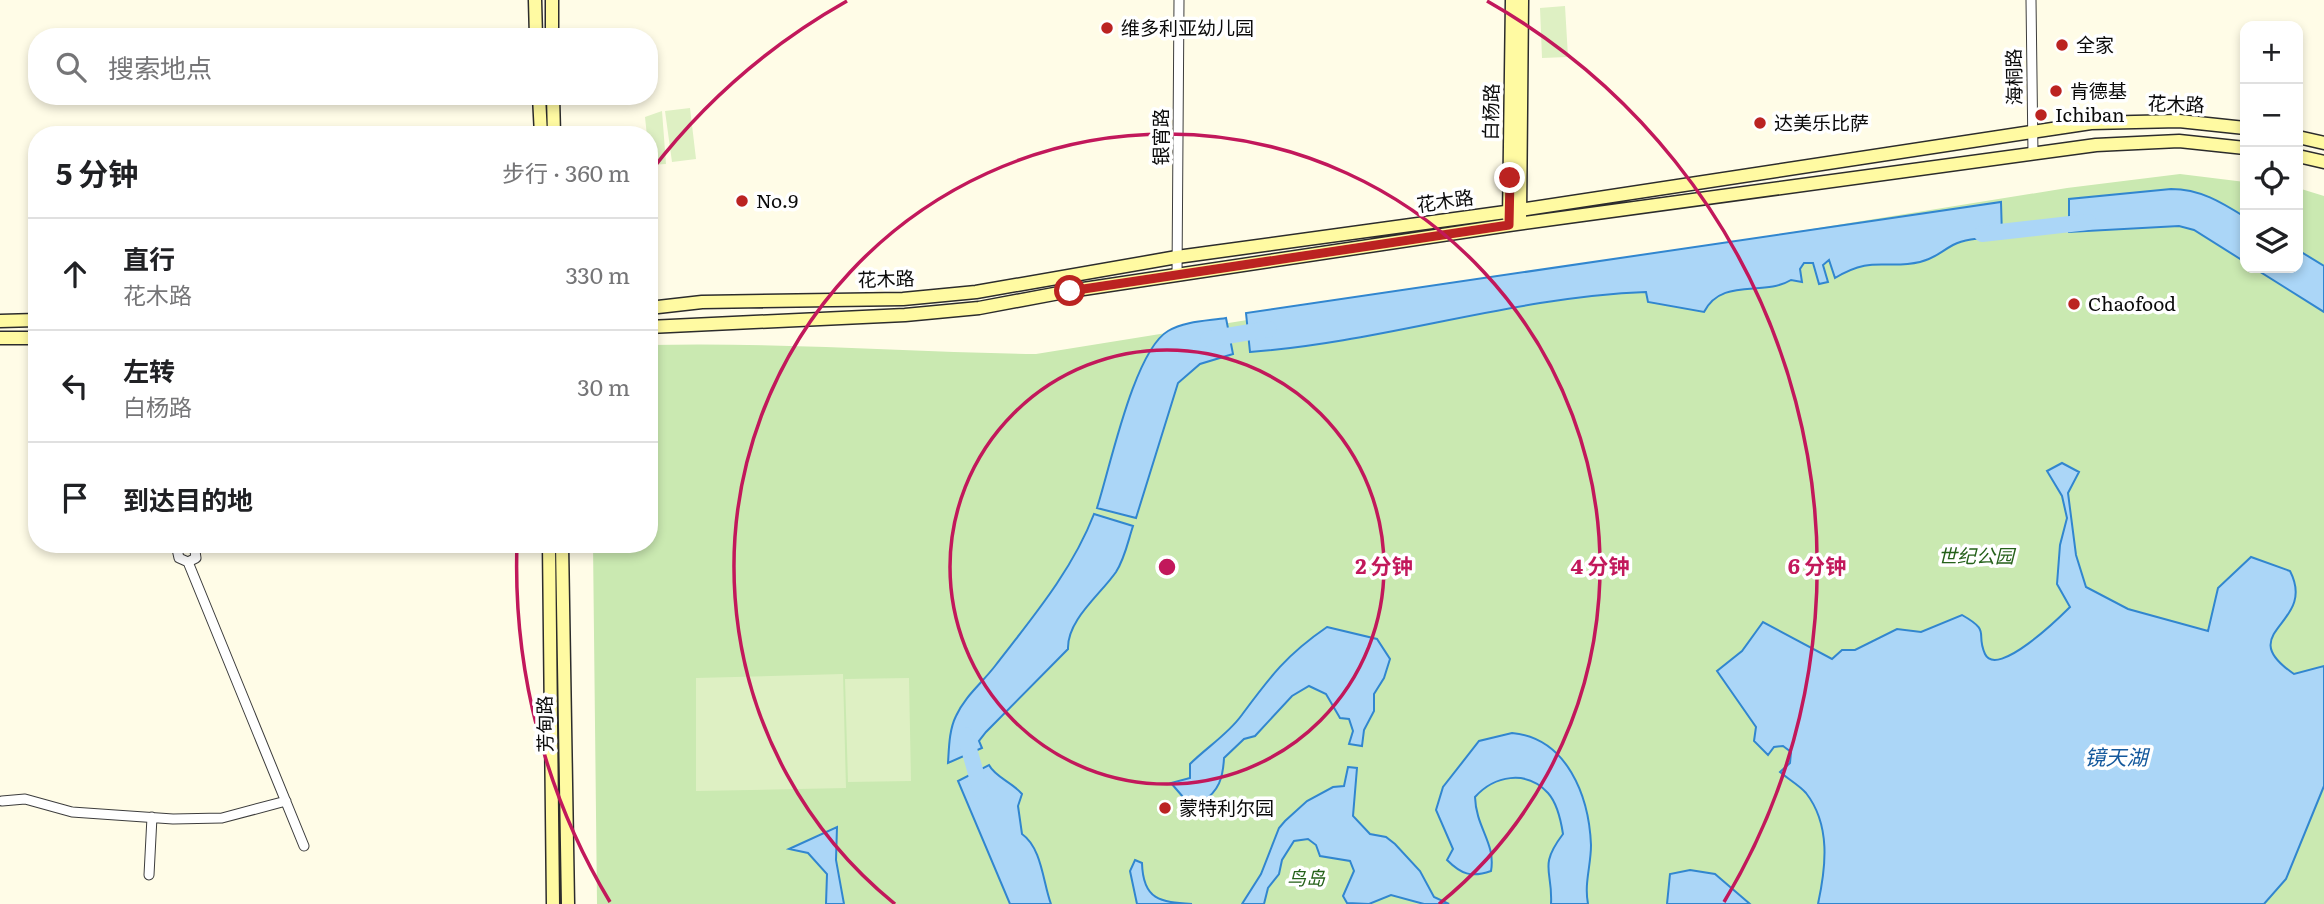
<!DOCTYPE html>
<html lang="zh">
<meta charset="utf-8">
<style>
body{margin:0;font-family:Literata,"Noto Sans SC",serif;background:#f6f6f6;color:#202124}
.controls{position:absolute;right:21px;top:21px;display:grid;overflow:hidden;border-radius:14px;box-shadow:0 4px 10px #0003}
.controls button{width:63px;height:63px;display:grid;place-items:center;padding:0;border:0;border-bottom:2px solid #e0e0e0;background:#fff;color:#202124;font:35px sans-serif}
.stop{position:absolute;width:21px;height:21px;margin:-16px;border:5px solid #bb2321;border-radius:50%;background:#fff}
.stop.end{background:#bb2321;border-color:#fff;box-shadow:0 2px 7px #0008}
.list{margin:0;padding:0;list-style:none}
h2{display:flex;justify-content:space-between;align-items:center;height:91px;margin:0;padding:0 28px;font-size:30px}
h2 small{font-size:23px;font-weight:400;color:#757577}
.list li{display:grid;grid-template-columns:46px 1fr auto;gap:21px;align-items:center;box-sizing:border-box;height:112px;padding:0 28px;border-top:2px solid #e0e0e0}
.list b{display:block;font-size:26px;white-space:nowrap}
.list p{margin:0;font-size:23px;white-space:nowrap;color:#757577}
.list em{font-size:23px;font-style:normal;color:#757577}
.icon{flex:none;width:38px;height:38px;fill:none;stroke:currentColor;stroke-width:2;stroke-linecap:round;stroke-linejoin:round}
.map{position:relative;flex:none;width:2324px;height:904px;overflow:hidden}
.search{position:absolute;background:#fff;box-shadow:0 4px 10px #0003;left:28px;top:28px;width:630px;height:77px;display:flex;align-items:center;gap:18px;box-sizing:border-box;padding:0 24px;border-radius:28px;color:#757577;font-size:26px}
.panel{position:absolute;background:#fff;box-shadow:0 4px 10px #0003;left:28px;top:126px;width:630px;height:427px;border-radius:28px}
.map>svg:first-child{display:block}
</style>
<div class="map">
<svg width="2324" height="904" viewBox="0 0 2324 904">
<rect width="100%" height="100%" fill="#fffce7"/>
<path fill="#cae9b1" d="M2180 174 2245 182V268H2298V188L2324 196V904H597L593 544H649V345C778 342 907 352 1036 354L2067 188Z"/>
<path fill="#def0c3" d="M1565 6 1568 57 1542 58 1540 8Z
M690 108 696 159 672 162 665 111Z
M662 111 666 164 650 165 645 117Z
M843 674 846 788 696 791V678Z
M909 678 911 781 848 782 845 679Z"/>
<path fill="#abd6f7" stroke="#3186cf" stroke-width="2" d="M2171 189C2200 189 2221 202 2245 217V262L2194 230 2179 226 2069 232V199Z
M2001 202 2002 236C1986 238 1967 238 1953 245 1940 252 1936 258 1920 262 1885 270 1873 255 1835 278L1829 260 1823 265 1828 282 1819 284 1813 263H1804L1800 269 1802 282 1791 280C1763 297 1722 277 1704 312L1648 302 1646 292C1512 297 1384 342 1250 352L1246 313Z
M2298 250 2324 266V312L2254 268H2298Z
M1226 318 1233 354 1200 364 1178 383 1136 518 1097 508C1110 468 1134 351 1168 331 1185 321 1207 321 1226 318Z
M2062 463 2079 472 2068 493 2076 555 2086 587 2128 609 2208 631 2218 588 2251 557 2290 571C2318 625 2231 631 2294 674L2324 666V786L2286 879 2264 904H1818C1826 867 1831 825 1806 793 1799 785 1788 779 1780 772L1790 763 1791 752 1783 746 1774 747 1768 755 1754 741 1756 727 1717 671 1742 651 1763 622 1832 659 1842 650H1855L1897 629 1921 632 1962 615C1992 632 1975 632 1985 654 1997 679 2060 617 2070 607L2057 584 2060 545 2067 518 2062 496 2047 471Z
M1094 514 1133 526C1128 541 1125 558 1116 572 1100 595 1067 620 1068 649L986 732 979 741 982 748 948 763C949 748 949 730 956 716 965 696 982 683 995 666 1032 618 1072 571 1094 514Z
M1327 627 1377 639 1390 659 1384 678 1374 694V711L1364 730 1362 746 1349 744 1353 731 1349 719 1340 718 1326 694 1309 686 1292 696 1255 736 1244 739 1224 758C1223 778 1219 791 1202 802L1183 797 1171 783 1190 778V764C1206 748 1228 734 1241 716 1270 677 1286 655 1327 627Z
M1512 733C1567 738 1589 796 1591 845 1591 866 1584 883 1588 904H1551C1553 870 1538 867 1563 834 1561 821 1557 803 1548 793 1526 769 1494 776 1475 797 1476 828 1496 843 1491 871 1471 878 1461 874 1447 860L1453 849 1436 810 1443 787 1479 741Z
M989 765C995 777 1012 782 1022 794L1018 806 1022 834C1042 848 1043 883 1051 904H1010L958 781Z
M1348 767 1357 768 1353 816 1370 834 1386 837 1395 844 1420 871 1434 897 1449 904H1424L1391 895 1369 904 1347 903 1343 896 1354 871 1350 861 1320 856 1316 845 1308 839 1294 841 1282 860 1279 874 1268 888 1264 904H1242L1261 874 1279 828 1285 821 1307 801 1333 787 1344 786Z
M837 827 836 860 844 904H826L827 874 808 853 789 849Z
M1135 860 1142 863C1143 900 1160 902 1192 904H1137L1130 871Z
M1690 870 1715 874 1750 904H1667L1670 874Z"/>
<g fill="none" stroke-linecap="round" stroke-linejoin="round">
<path stroke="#abd6f7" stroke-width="16" d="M1982 234 2088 222
M1208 339 1269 329
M965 735 981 791"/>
<defs>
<path id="minor" d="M2031 0 2033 154
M1177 275 1179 0
M194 544 196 558 188 562 304 846
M177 549 179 558 188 562
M2 801 25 799 72 812 173 819 222 818 286 801
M149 875 152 817"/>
<path id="secondary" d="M535 0 536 37
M552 0V37
M539 96 541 135
M553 96 554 135
M2298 137 2324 143
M2298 156 2324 162
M1520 217 1522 0
M1509 218 1512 0
M649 308 702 302 903 299 976 292 1177 257 1520 210 2091 123 2179 121 2245 128
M0 321 37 320
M649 327 905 315 979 308 1070 291 1509 225 2096 145 2179 141 2245 148
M0 338H37
M549 544 553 904
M562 544 568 904"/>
</defs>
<use href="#minor" stroke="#3d3d3d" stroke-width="11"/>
<use href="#secondary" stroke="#2c2c2c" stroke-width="15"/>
<use href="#minor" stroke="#fff" stroke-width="9"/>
<use href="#secondary" stroke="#fffaa2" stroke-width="12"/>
</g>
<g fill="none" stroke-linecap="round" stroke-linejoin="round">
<path stroke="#bb2321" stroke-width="9" d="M1070 291 1509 225 1510 178"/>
</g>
<g fill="none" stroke="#c2185b" stroke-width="3.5">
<circle cx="1167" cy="567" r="217"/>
<path d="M895 904A433 433 0 1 1 1439 904"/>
<path d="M610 902A650 650 0 0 1 517 544M651 171A650 650 0 0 1 847 1M1487 1A650 650 0 0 1 1724 902"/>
</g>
<g fill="#bb2321" stroke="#fff" stroke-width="2.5">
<circle cx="1107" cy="28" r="7"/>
<circle cx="2062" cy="45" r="7"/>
<circle cx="2056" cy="91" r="7"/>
<circle cx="2041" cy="115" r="7"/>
<circle cx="1760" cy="123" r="7"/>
<circle cx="742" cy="201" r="7"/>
<circle cx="2074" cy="304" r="7"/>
<circle cx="1165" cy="808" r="7"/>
</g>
<g text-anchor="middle" stroke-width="7" stroke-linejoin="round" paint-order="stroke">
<g font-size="19" fill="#0a0a0a" stroke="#fff" text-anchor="start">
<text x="1121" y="35">维多利亚幼儿园</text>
<text x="2076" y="52">全家</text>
<text x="2070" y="98">肯德基</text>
<text x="2055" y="122">Ichiban</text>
<text x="1774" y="130">达美乐比萨</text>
<text x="756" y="208">No.9</text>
<text x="2088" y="311">Chaofood</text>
<text x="1179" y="815">蒙特利尔园</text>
</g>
<g font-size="19" fill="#0a0a0a" stroke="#fff">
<text transform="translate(2014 77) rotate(-91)" y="7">海桐路</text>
<text transform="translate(2176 104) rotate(2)" y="7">花木路</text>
<text transform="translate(1491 112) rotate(-89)" y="7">白杨路</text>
<text transform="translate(1161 137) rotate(-90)" y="7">银宵路</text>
<text transform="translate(1445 201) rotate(-8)" y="7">花木路</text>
<text transform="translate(886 279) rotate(-2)" y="7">花木路</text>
<text transform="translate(545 724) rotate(-91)" y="7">芳甸路</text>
</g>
<g font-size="19" font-style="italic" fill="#25611a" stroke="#fff">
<text x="1976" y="563">世纪公园</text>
<text x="1306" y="885">鸟岛</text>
</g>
<g font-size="21" font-style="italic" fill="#13589c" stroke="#fff">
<text x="2116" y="765">镜天湖</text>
</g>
</g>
<circle cx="1167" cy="567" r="10" fill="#c2185b" stroke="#fff" stroke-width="3.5"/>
<g font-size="21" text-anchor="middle" font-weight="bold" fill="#c2185b" stroke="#fff" stroke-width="7" stroke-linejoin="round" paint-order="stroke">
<text x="1384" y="574">2 分钟</text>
<text x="1600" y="574">4 分钟</text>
<text x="1817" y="574">6 分钟</text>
</g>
</svg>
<div class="controls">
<button>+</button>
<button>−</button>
<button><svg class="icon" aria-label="locate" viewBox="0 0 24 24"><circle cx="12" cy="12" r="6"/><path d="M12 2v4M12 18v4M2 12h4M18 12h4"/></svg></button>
<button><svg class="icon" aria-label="layers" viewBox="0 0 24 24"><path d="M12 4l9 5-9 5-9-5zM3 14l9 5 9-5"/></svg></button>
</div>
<div class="stop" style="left:1070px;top:291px"></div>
<div class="stop end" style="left:1510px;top:178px"></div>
<div class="search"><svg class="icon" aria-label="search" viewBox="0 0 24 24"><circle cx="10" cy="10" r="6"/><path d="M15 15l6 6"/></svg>搜索地点</div>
<section class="panel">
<h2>5 分钟<small>步行 · 360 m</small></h2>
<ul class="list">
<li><svg class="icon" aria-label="ahead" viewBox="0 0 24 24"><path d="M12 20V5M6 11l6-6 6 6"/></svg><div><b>直行</b><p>花木路</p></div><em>330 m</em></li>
<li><svg class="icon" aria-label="left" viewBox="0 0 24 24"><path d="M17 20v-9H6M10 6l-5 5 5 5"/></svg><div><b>左转</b><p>白杨路</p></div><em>30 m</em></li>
<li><svg class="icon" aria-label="arrive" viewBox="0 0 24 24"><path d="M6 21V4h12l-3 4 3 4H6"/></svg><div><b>到达目的地</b></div></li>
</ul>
</section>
</div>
